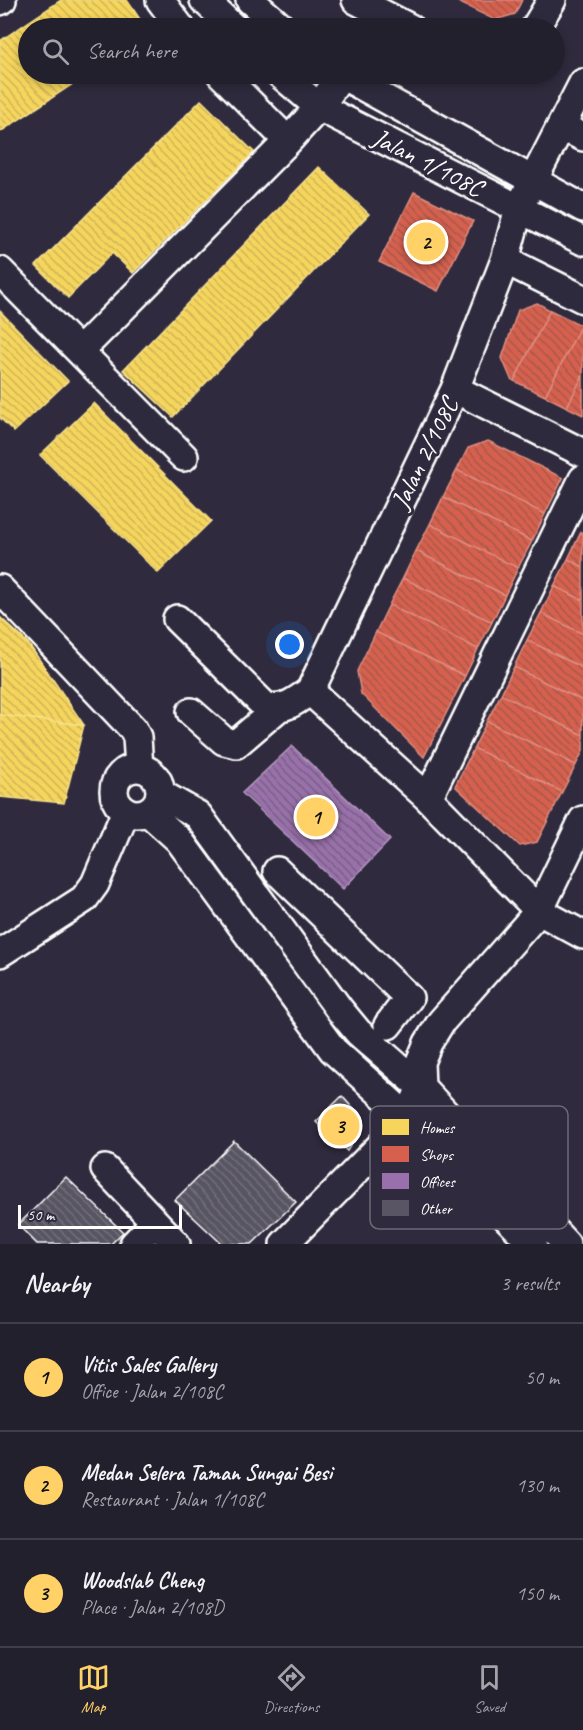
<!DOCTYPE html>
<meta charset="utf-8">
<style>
body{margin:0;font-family:Caveat,sans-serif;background:#2f2d3a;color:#f1f3f6}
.scale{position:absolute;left:18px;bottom:15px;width:164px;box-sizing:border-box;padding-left:6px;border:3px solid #fff;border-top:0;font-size:16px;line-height:21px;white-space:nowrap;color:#fff;-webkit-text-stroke:4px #2f2a3d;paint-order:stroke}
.you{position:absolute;left:290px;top:645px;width:21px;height:21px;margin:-15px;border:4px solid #fff;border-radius:50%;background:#1a73e8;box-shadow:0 0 0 9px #1a73e833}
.badge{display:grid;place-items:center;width:39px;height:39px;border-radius:50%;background:#ffd166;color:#111;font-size:20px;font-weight:700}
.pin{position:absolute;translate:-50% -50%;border:3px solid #fff;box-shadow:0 2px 6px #0006}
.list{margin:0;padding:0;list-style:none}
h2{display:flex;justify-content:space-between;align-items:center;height:78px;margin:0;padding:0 24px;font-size:26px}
h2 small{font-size:20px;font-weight:400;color:#a3a3aa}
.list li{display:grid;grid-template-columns:39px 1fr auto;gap:18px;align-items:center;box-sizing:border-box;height:108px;padding:0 24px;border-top:2px solid #403e4a}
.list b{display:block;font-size:22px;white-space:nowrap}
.list p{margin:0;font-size:20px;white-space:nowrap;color:#a3a3aa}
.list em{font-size:20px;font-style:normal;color:#a3a3aa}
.icon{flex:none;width:33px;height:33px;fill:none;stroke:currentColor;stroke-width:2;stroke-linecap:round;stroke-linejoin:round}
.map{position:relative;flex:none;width:583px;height:1244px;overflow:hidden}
.search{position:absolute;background:#23202e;box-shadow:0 3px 9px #0003;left:18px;right:18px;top:18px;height:66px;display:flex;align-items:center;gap:15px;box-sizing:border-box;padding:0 21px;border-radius:33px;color:#a3a3aa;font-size:22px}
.sheet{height:402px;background:#23202e}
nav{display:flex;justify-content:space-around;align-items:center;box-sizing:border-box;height:84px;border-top:2px solid #403e4a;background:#23202e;font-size:16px;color:#a3a3aa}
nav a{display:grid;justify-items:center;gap:3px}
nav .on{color:#ffd166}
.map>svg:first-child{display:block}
</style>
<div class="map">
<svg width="583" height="1244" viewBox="0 0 583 1244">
<defs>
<pattern id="homes-back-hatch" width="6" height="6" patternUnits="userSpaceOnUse" patternTransform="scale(1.5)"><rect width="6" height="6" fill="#f6d55c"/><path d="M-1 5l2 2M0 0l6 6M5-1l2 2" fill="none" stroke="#ccb358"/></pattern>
<pattern id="shops-back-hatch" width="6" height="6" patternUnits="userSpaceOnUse" patternTransform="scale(1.5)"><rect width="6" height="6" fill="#d6604d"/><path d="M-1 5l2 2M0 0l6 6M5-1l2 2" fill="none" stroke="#a6594d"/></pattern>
<pattern id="offices-back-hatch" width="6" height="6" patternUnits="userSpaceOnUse" patternTransform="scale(1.5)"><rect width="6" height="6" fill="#9970ab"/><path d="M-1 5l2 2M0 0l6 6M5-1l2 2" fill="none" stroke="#766080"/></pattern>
<pattern id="building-back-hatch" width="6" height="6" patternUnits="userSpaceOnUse" patternTransform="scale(1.5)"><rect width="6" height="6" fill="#595564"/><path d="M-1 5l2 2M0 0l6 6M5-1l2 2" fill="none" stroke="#726e7b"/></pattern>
</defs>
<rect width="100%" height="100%" fill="#2f2a3d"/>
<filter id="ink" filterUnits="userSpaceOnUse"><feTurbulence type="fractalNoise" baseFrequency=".0167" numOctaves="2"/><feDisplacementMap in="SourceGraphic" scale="12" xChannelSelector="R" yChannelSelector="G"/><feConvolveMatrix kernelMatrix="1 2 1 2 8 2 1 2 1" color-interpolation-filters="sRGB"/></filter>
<g filter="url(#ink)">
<path fill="url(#homes-back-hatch)" stroke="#f9e28d" stroke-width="1.5" d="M61 0H127L146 28H28V74H88L0 132V41Z
M201 100 254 152 133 273 112 253 68 298 36 266Z
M319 167 369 214 173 417 123 370Z
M0 311 68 381 14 432 0 418Z
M94 403 211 521 158 573 40 455Z
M0 617 28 643 84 725 0 715Z
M0 715 84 725 64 803 0 797Z"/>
<path fill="url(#shops-back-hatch)" stroke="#e29082" stroke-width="1.5" d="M454 0H522L515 14 495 20Z
M414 192 473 221 438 291 379 262Z
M537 303 550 310 514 381 511 379 502 358 518 310Z
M550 310 581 325 545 396 514 381Z
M581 325 583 326V375L567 407 545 396Z
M583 375V415L567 407Z
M488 441 563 478 545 514 457 470 468 448Z
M457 470 545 514 532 541 443 497Z
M443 497 532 541 518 568 430 524Z
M430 524 518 568 505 595 416 551Z
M581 532 583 533V567L568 559Z
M416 551 505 595 492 622 403 578Z
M568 559 583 567V600L554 586Z
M403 578 492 622 478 649 389 605Z
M554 586 583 600V634L541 613Z
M389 605 478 649 465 676 376 632Z
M541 613 583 634V668L527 640Z
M376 632 465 676 424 757 361 694 357 671Z
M527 640 583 668V701L514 667Z
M514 667 583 701V735L501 694Z
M501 694 583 735V751L576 765 487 721Z
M487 721 576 765 562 792 474 748Z
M474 748 562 792 537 842 520 846 455 786Z"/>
<path fill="url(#offices-back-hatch)" stroke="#b89bc4" stroke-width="1.5" d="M292 746 390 840 343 889 242 793Z"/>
<path fill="url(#building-back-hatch)" stroke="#fff" stroke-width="1.5" d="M342 1096 358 1114 359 1131 347 1151 316 1122Z
M234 1141 296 1202 252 1244H222L175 1200Z
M66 1177 123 1232 111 1244H37L18 1225Z"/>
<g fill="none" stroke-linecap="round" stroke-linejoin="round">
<defs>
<path id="minor" d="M160 0 181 28
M204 0 234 28
M250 0 282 28
M356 0 410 28
M0 1 2 0
M535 28 552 0
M221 74 288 141
M280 74 319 107 583 241
M340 74 583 208
M561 126 583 137
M505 260 583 299
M0 271 184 457
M80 351 288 141 319 107 342 75
M455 389 583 453
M0 589 133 729 137 737 139 768
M177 619 266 707C285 710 295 702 310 691L455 389 505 260 519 208 583 83
M310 691 428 798 539 911 583 935
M191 712 224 741 236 744 277 709
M114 791a23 23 0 1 1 46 0a23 23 0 1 1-46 0Z
M161 794 198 815 339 1009 358 1032 421 1087 566 1244
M428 798 583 479
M148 812 179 840 333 1050 408 1118 533 1244
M277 871 409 998 388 1025
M0 953 84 899 95 884 126 811
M105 1169 176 1244
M134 1244 155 1222
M284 1244 408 1118 421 1087 420 1062 428 1043 441 1022 539 911 583 820"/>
</defs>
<use href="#minor" stroke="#fff" stroke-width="32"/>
<use href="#minor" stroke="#2f2a3d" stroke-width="27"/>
</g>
</g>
<g text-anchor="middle" stroke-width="6" stroke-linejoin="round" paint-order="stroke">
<g font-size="26" fill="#fff" stroke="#2f2a3d">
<text transform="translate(428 162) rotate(27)" y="9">Jalan 1/108C</text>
<text transform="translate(424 453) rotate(-64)" y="9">Jalan 2/108C</text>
</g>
</g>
<rect x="370" y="1106" width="198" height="123" rx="9" fill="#2f2a3d" stroke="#6d6a77" stroke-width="1.5"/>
<rect x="382" y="1119" width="27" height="16" fill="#f6d55c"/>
<rect x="382" y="1146" width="27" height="16" fill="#d6604d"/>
<rect x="382" y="1173" width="27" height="16" fill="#9970ab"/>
<rect x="382" y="1200" width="27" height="16" fill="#595564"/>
<g font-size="16" fill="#fff">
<text x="420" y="1133">Homes</text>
<text x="420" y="1160">Shops</text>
<text x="420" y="1187">Offices</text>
<text x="420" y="1214">Other</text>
</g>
</svg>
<div class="scale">50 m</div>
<div class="you"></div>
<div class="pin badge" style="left:316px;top:817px">1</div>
<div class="pin badge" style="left:426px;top:242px">2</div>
<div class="pin badge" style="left:340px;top:1126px">3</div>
<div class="search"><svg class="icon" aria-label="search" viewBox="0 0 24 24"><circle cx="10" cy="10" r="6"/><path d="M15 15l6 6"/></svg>Search here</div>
</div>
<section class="sheet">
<h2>Nearby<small>3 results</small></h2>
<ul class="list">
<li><span class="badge">1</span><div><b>Vitis Sales Gallery</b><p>Office · Jalan 2/108C</p></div><em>50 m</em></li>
<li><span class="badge">2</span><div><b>Medan Selera Taman Sungai Besi</b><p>Restaurant · Jalan 1/108C</p></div><em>130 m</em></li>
<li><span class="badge">3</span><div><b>Woodslab Cheng</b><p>Place · Jalan 2/108D</p></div><em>150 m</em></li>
</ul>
</section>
<nav>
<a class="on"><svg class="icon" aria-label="map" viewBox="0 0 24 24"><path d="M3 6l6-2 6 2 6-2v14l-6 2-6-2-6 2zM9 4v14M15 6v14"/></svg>Map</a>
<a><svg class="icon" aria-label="directions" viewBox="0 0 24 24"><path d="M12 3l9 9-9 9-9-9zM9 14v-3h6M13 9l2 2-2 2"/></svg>Directions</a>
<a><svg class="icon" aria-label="saved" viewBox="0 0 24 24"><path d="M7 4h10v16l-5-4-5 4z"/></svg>Saved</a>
</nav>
